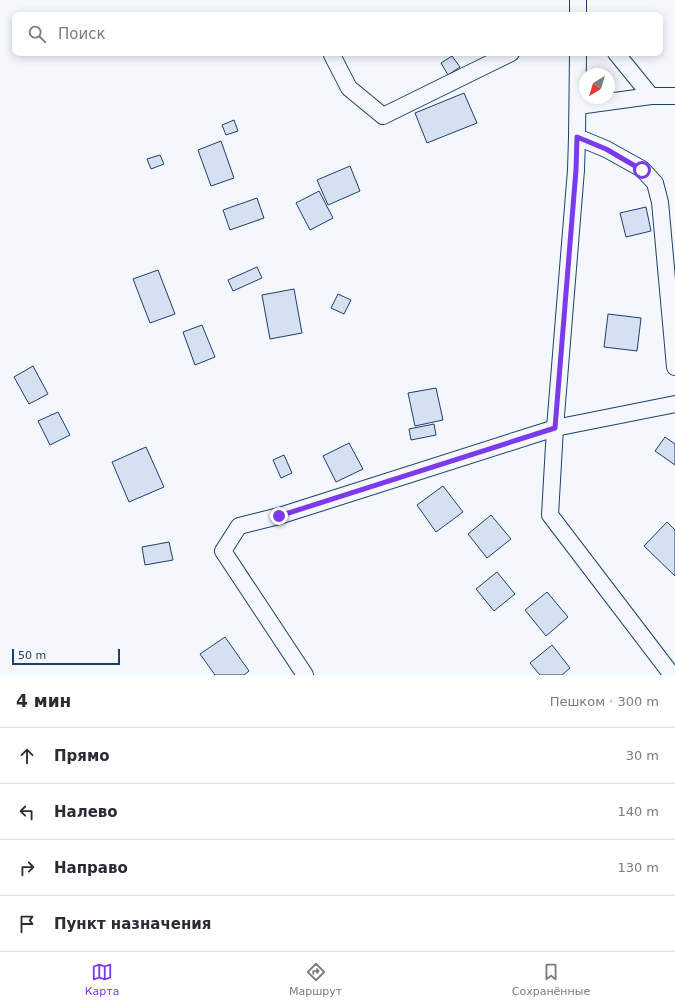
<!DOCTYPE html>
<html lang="ru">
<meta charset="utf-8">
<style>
body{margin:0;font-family:"DejaVu Sans",sans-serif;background:#f2f2f3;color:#2b2b33}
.compass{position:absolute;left:579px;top:68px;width:36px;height:36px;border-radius:50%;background:#fff;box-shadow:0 2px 10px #0003;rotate:218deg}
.scale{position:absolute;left:12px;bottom:10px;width:108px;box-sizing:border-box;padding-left:4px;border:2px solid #1d3f73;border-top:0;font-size:11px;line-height:14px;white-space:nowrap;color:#1d3f73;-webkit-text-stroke:3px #f4f7fb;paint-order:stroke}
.stop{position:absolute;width:12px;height:12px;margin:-9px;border:3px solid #7c3aed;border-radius:50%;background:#fff}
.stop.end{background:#7c3aed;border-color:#fff;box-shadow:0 1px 4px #0008}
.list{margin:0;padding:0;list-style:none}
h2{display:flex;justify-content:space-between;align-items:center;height:52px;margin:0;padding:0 16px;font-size:17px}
h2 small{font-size:13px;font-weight:400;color:#7c7c81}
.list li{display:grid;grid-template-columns:26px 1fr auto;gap:12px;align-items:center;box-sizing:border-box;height:56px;padding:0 16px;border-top:1px solid #e1e1e2}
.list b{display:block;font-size:15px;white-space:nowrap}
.list em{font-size:13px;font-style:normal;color:#7c7c81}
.icon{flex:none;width:22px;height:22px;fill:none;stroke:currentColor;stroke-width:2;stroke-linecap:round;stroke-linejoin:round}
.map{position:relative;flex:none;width:675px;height:675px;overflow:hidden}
.search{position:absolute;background:#fff;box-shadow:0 2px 10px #0003;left:12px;right:12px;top:12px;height:44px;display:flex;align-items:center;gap:10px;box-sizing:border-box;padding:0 14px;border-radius:8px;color:#7c7c81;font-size:15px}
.sheet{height:276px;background:#fff}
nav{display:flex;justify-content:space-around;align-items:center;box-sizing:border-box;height:56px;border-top:1px solid #e1e1e2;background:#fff;font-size:11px;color:#7c7c81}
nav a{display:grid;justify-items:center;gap:2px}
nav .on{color:#7c3aed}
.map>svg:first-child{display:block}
</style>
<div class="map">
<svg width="675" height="675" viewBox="0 0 675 675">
<rect width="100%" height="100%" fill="#f4f7fb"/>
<path fill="#d5e0f0" stroke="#1d3f73" d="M452 56 460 67 448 75 441 63Z
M464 93 477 123 427 143 415 113Z
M234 120 238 131 226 135 222 125Z
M221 141 234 178 211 186 198 150Z
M160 155 164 164 151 169 147 159Z
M350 166 360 191 328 205 317 180Z
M319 191 333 218 310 230 296 203Z
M257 198 264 218 230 230 223 210Z
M646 207 651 231 626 237 620 213Z
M257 267 262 278 233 291 228 280Z
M158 270 175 314 150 323 133 279Z
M294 289 302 333 270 339 262 295Z
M338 294 351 300 344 314 331 308Z
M608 314 641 318 637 351 604 347Z
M202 325 215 357 195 365 183 332Z
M33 366 48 394 29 404 14 377Z
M436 388 443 420 415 426 408 393Z
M58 412 70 435 50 445 38 421Z
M434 424 436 435 411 440 409 429Z
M665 437 675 444V465L655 451Z
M349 443 363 469 336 482 323 456Z
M146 447 164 487 129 502 112 462Z
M284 455 292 473 281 478 273 460Z
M443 486 463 512 436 532 417 505Z
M491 515 511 539 487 558 468 534Z
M667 522 675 530V576L644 546Z
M169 542 173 560 145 565 142 547Z
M497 572 515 594 494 611 476 589Z
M547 592 568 617 546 636 525 610Z
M225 637 249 671 244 675H215L200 654Z
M552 645 570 668 562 675H540L530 663Z"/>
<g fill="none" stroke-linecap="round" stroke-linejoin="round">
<defs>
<path id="minor" d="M578 0V15
M578 53 577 137 576 170 555 428 550 515 672 675
M616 53 651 96
M332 55 349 88 383 116 511 53
M578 106 651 96H675
M577 137 606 149 642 169 655 183 660 202 675 367
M305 675 223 551 239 526 279 516 555 428 675 404"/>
</defs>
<use href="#minor" stroke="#1d3f73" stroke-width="18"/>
<use href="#minor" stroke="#f4f7fb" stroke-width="16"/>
</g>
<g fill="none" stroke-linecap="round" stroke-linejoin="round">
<path stroke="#7c3aed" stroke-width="5" d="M279 516 555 428 576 170 577 137 606 149 642 170"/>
</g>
</svg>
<svg class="compass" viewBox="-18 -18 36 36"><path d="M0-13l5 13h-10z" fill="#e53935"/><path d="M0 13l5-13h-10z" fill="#7c7c81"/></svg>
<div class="scale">50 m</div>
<div class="stop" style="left:642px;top:170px"></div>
<div class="stop end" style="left:279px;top:516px"></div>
<div class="search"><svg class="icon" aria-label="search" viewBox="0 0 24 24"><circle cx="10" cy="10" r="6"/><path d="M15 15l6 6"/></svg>Поиск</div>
</div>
<section class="sheet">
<h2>4 мин<small>Пешком · 300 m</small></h2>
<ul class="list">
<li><svg class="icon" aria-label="ahead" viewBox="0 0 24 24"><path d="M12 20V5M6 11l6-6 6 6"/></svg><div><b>Прямо</b></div><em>30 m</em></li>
<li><svg class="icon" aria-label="left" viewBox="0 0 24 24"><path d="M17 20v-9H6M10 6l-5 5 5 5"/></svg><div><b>Налево</b></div><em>140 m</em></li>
<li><svg class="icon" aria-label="right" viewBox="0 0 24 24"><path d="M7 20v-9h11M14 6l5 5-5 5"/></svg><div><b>Направо</b></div><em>130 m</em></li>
<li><svg class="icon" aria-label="arrive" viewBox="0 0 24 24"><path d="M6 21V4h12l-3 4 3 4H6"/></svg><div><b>Пункт назначения</b></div></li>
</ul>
</section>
<nav>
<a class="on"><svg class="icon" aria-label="map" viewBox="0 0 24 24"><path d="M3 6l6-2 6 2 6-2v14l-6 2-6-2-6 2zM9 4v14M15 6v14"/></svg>Карта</a>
<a><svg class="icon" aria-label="directions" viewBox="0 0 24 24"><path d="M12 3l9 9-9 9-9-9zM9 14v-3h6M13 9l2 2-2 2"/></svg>Маршрут</a>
<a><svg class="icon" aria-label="saved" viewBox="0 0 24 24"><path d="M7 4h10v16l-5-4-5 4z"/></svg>Сохранённые</a>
</nav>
